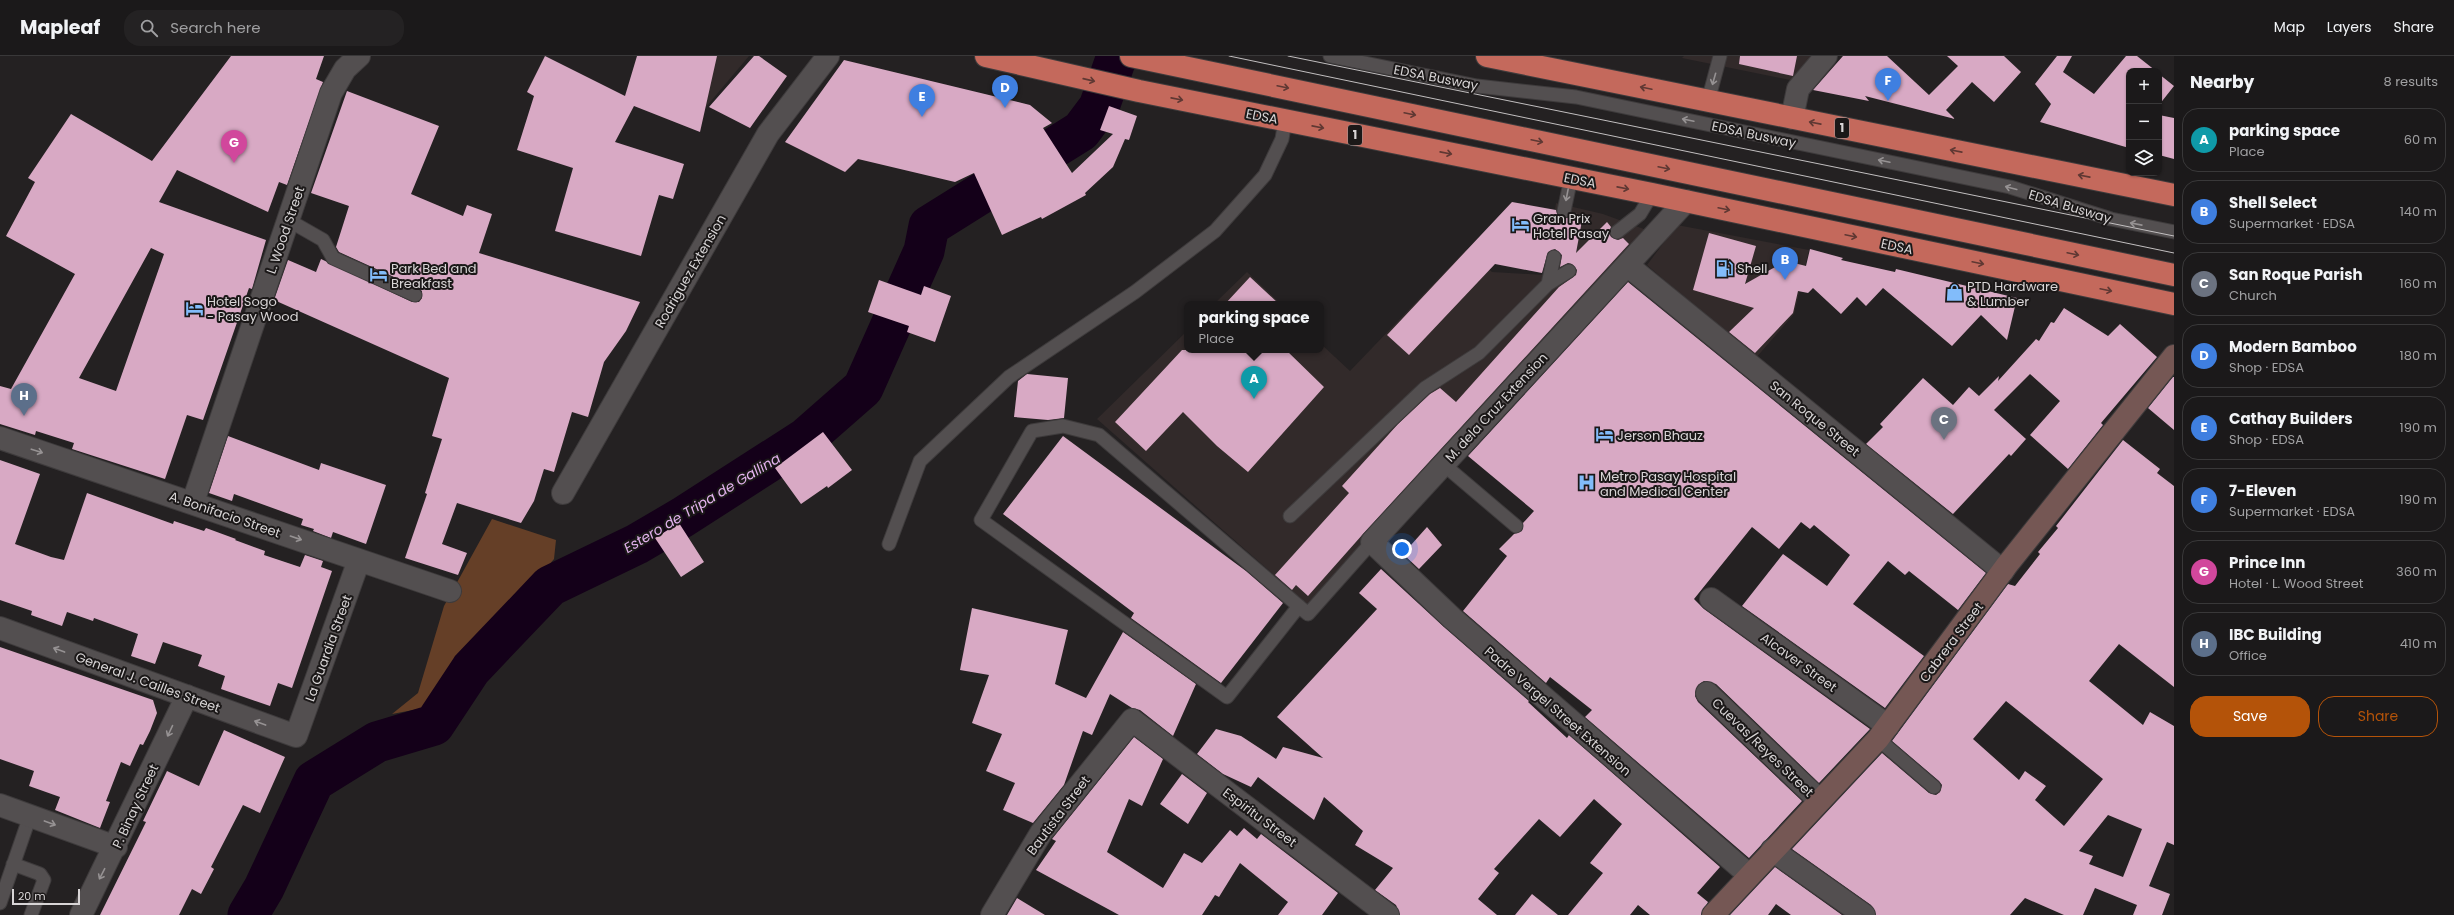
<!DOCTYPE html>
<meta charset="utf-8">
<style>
body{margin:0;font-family:Poppins,sans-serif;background:#242223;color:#f1f3f6}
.controls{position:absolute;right:12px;top:12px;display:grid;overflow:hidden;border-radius:8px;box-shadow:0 1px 3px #0004}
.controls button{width:36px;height:36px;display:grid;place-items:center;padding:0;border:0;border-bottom:1px solid #393839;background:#1b191a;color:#f1f3f6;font:20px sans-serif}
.scale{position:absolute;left:12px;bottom:10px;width:68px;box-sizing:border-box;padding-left:4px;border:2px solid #d8d5d6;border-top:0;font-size:11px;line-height:14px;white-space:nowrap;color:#d8d5d6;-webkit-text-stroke:3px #1b1818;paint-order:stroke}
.you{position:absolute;left:1402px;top:493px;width:14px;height:14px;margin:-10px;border:3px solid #fff;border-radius:50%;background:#1a73e8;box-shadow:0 0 0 6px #1a73e833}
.badge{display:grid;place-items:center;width:26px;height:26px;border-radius:50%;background:#b45309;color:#fff;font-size:13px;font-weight:700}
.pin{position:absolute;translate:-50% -33px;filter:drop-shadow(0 1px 2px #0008)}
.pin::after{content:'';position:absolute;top:21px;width:14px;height:12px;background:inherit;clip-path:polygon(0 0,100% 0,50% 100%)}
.popup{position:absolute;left:1184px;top:245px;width:140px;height:52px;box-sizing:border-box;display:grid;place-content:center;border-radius:8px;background:#1b191a;filter:drop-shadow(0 1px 3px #0005);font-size:13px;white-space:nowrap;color:#a0a0a2}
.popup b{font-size:15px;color:#f1f3f6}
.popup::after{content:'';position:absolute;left:50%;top:100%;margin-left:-8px;border:8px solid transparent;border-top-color:#1b191a}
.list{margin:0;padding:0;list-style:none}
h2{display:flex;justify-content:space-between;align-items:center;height:52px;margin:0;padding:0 16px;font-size:17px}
h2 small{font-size:13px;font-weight:400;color:#a0a0a2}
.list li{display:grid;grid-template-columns:26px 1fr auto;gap:12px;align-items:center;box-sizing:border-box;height:64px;margin:0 8px 8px;padding:0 8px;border:1px solid #393839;border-radius:16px}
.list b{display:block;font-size:15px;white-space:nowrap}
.list p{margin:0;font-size:13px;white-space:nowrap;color:#a0a0a2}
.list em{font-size:13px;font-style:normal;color:#a0a0a2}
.actions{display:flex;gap:8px;padding:12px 16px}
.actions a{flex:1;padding:9px 0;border:1px solid #b45309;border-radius:16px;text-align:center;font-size:14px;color:#b45309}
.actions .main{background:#b45309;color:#fff}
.icon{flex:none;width:22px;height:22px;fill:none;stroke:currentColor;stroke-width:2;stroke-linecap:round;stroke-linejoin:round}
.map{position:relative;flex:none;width:2174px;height:859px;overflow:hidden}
header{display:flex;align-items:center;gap:24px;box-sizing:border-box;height:56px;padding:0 20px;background:#1b191a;border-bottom:1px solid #393839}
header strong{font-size:19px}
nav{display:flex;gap:22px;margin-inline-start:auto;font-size:14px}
.search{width:280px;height:36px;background:#242223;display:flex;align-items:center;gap:10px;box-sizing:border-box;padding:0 14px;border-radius:16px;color:#a0a0a2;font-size:15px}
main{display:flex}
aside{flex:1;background:#1b191a}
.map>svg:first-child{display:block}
</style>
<header>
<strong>Mapleaf</strong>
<div class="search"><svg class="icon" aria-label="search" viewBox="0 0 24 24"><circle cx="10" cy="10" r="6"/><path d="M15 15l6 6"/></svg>Search here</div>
<nav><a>Map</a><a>Layers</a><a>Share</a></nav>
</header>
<main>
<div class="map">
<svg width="2174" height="859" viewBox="0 0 2174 859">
<rect width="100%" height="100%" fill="#242122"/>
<path fill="#322a2a" d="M670 0H749L706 51 661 30Z
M1684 0H1817L1795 25 1682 2Z
M1556 147 1603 158 1652 176 1309 550 1097 363 1187 275V294H1321V288L1350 315 1467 193 1492 216 1545 219Z
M1677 169 1809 194 1794 258 1755 303 1647 209Z
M1247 216 1281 248H1214Z"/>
<path fill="#653f27" d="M492 463 556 484 554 503 429 651 392 658 418 637 444 550Z"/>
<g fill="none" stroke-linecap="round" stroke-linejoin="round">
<path stroke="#140019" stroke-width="41" d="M248 859 264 832 314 725 377 686 434 669 471 613 550 530 637 488 683 461 806 382 863 332 924 195 929 170 1081 75 1099 51 1117 0"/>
</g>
<path fill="#d8a9c4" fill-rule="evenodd" d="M231 0H324L316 23 323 26 287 129 279 126 268 156 177 114 159 146 266 184 252 233 249 232 203 364 187 359 165 423 72 393 74 387 36 375 35 379 0 368V330L11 333 75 218 6 180 35 126 28 122 71 58 152 105ZM151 192 164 198 116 335 79 322Z
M545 0 625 40 637 0H717L700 76 634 50 615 86 684 108 673 143 659 139 641 200 555 175 573 112 517 94 534 40 527 36Z
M754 0H759L787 20 750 72 709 51Z
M1740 0H1797L1793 20 1739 8Z
M1843 0H1887L1929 39 1958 10 1947 0H2004L2021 16 1994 46 1972 26 1946 54 1955 63 1865 40 1869 45 1813 34Z
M2057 0H2072L2063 16 2094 38 2126 0H2137L2156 15H2129V92L2040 66 2051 48 2035 28Z
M844 4 1030 49 1052 67 1043 72 1072 117 1113 78 1100 74 1109 50 1137 60 1129 84 1125 83 1113 111 1085 137 1086 139 1042 163 1041 161 1002 179 974 117 955 126 858 103 845 116 785 86Z
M2159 18 2174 30 2159 49Z
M347 35 439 70 411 138 463 160 467 149 492 158 479 197 640 246 626 275 604 306 588 361 572 356 554 416 544 413 534 445 521 467 457 447 442 488 467 497 458 519 405 502 427 438 425 437 442 383 432 380 449 322 274 244 288 204 316 216 321 203 412 246H419L422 242V235L418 232 339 196 336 191 349 150 311 137Z
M2159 59 2174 62V103L2159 99Z
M1512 146 1556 154 1558 161 1563 163 1570 161 1572 157 1583 159 1576 197 1607 166 1611 171 1609 177 1611 181 1618 184 1623 182 1629 188 1363 478 1308 540 1296 529 1292 534 1275 519 1349 437 1342 430 1398 368 1430 338 1440 332 1456 346 1559 231 1576 219 1577 214 1572 208 1568 207 1560 211 1562 199 1555 193 1548 196 1542 217 1495 208 1409 299 1387 279Z
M1709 177 1756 190 1745 228 1786 205 1806 210 1810 193 1843 202 1841 204 1895 216 1896 213 2017 242 2007 284 1981 259 1952 290 1883 232 1866 250 1857 241 1841 258 1813 232 1808 237 1798 235 1793 257 1755 297 1729 276 1754 252 1693 234Z
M1250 221 1279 248H1225Z
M879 224 921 239 924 230 951 240 935 286 907 276 909 270 868 256Z
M1628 226 1986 517 1958 554 1909 515 1905 519 1888 505 1853 548 1924 600 1885 652 1742 550 1783 498 1827 530 1850 499 1814 469 1810 473 1801 466 1779 493 1752 471 1694 543 1704 553 1870 673 1819 727 1716 628 1704 625 1698 629 1695 640 1698 646 1802 745 1749 802 1585 661 1592 654 1550 621 1546 627 1463 555 1507 500 1499 493 1514 478 1522 475 1523 467 1534 455 1468 400Z
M2064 252 2108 280 2120 268 2157 301 2101 367 2103 369 2068 413 2030 379 2060 345 2030 318 1994 354 2026 383 2011 400 2009 398 1953 458 1866 388 1883 371 1880 368 1923 322 1953 349 1969 331 1979 340 1999 320 1998 325 2036 283 2039 285 2051 266 2054 267Z
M1182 294H1286L1324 331 1248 416 1217 390 1183 356 1146 395 1115 366Z
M1027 318 1068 322 1064 362 1048 364 1014 361 1018 325Z
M2173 321H2174V374L2148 352Z
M823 376 852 414 828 432 827 430 801 448 775 412Z
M228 380 319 414 321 407 386 429 366 488 333 476 331 482 313 475 314 473 301 469 303 463 234 438 232 445 209 437Z
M1063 380 1246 515 1283 547 1221 627 1131 562 1134 557 1003 458Z
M2123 384 2160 413 2157 417 2174 430V631L2119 588 2089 625 2143 669 2150 656 2174 670V789L2167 786 2149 830 2170 838 2162 859H2133L2137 849 2095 832 2083 859H2064L2025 842 2010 859H1876L1871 849 1792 793 1882 697 1929 737 1936 739 1940 736 1942 729 1939 725 1892 685 2008 528 2015 530 2040 498 2038 496 2058 472 2056 470ZM2006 645 2103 723 2064 770 2035 744 2046 730 2025 715 2019 724 1973 683ZM2108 759 2142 773 2123 821 2089 808 2093 800 2079 795Z
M0 404 40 418 15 488 51 501 64 504 87 437 173 468 174 465 204 475 206 472 236 483 235 484 265 495 264 499 300 511 305 499 323 505 321 511 332 515 292 632 278 627 270 650 221 633 225 620 198 610 202 599 163 586 155 608 131 600 138 578 94 562 93 565 67 556 62 570 31 559 32 555 0 544Z
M679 467 704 506 681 521 655 482Z
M1427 471 1442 489 1419 513 1403 498Z
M1381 513 1444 571 1529 645 1528 646 1567 682 1569 679 1720 811 1697 837 1708 846 1701 859H1650L1638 849 1630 859H1568L1603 817 1590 807 1622 768 1594 743 1560 781 1539 763 1494 813 1499 817 1478 843 1497 859H1400L1396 849 1375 834 1393 812 1355 789 1363 775 1324 741 1314 764 1258 721 1251 731 1223 718 1197 698 1216 673 1241 680 1276 703 1283 691 1323 702 1277 661 1377 553 1359 537Z
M972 552 1068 574 1055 628 1086 642 1123 576 1196 628 1173 680 1140 654 1132 652 1110 638 1092 679 1083 675 1064 729 1033 767 1003 754 1015 727 986 715 1002 678 972 667 989 619 960 614Z
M0 591 153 644 157 657 150 675 143 689 140 688 130 710 121 706 106 745 110 746 100 772 55 754 60 741 29 730 34 715 0 703Z
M224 674 285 701 260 757 243 749 211 811 214 813 201 838 192 833 179 859H100L146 766 143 765 167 715 199 730Z
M1134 681 1163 703 1142 750 1129 743 1107 796 1163 832 1184 797 1202 807 1230 774 1237 780 1244 772 1257 783 1261 778 1338 837 1322 859H1278L1288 846 1240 807 1219 841 1215 839 1202 859H1119L1036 814 1056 785 1052 783Z
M1182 718 1207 737 1188 768 1160 748Z
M1775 811 1842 859H1791L1776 848 1768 859H1730Z
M1532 838 1558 859H1515Z
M1017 842 1045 859H1007Z"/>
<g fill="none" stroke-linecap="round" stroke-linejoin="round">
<defs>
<path id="lane" d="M1330 0 1477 30 1576 41 2010 131 2111 163 2174 176
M1708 45 1720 0
M1564 155 1571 122
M288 164 323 184 333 202 415 239
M1617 176 1640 158 1652 138
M1548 228 1554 201
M1443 408 1516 470
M1290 460 1425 332 1479 297 1548 228 1569 215
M889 488 920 405 1009 321 1135 236 1215 175 1265 119 1282 83 1285 65
M1299 550 1227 641 981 464 1032 375 1063 370 1099 379 1308 558 1372 486
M1878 683 1934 731
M13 808 40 818 44 824 31 859
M0 847 30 760"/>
<path id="street" d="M1792 62 1798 33 1826 0
M1686 145 1372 486 1452 562 1749 819
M1627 209 2003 515
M0 382 450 535
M563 437 768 78 828 0
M193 446 331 37 345 13 359 0
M1711 543 1888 670
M0 572 296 680 359 504
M1707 637 1819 744
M0 749 116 791
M1772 794 1864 859
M81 859 187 640
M992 859 1041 777 1132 664 1388 859"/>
<path id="secondary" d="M1713 859 1878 683 2007 509 2174 300"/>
<path id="highway" d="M986 0 1139 35 1652 138 2174 248
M1131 0 2174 219
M1487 0 2174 139"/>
</defs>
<use href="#lane" stroke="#3e3b3c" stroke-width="15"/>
<use href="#street" stroke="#3e3b3c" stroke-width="24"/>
<use href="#secondary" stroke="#3e3b3c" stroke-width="24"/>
<use href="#highway" stroke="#3e3b3c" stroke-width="24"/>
<use href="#lane" stroke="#534f50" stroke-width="13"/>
<use href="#street" stroke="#534f50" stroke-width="22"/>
<use href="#secondary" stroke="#755754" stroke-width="22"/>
<use href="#highway" stroke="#c4695c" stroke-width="22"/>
<path stroke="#c2bfc0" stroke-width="1" d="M1229 0 2174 197
M1288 0 2174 180"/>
</g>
<defs><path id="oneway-shaft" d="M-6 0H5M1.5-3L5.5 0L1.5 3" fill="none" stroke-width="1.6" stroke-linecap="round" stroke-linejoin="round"/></defs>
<g stroke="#969293">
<use href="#oneway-shaft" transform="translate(1714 23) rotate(106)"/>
<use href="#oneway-shaft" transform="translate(1688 64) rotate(-168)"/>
<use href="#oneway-shaft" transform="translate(1884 105) rotate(-168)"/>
<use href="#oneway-shaft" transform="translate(2011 132) rotate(-165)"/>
<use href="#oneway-shaft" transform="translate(1567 139) rotate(101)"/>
<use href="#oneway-shaft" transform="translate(2136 168) rotate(-169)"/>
<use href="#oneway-shaft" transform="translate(37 395) rotate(18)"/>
<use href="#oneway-shaft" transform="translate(296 482) rotate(19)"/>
<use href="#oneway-shaft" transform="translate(59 594) rotate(-160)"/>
<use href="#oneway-shaft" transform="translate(260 667) rotate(-160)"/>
<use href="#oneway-shaft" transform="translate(170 675) rotate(115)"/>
<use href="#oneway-shaft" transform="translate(50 767) rotate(20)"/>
<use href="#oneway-shaft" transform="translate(102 818) rotate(117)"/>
</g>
<g stroke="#5f3833">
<use href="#oneway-shaft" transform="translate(1089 24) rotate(13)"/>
<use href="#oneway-shaft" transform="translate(1283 31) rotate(12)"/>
<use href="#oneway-shaft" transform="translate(1646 32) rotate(-168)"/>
<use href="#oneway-shaft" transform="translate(1177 43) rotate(11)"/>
<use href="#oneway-shaft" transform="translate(1410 58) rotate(12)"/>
<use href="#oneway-shaft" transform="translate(1815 67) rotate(-169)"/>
<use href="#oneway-shaft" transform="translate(1318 71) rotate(11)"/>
<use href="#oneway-shaft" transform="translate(1537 85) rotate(12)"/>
<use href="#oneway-shaft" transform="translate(1956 95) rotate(-169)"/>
<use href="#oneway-shaft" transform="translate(1446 97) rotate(11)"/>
<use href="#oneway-shaft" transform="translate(1664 112) rotate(12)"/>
<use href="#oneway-shaft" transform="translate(2084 120) rotate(-169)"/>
<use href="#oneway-shaft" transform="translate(1623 132) rotate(11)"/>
<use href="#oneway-shaft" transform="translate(1724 153) rotate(12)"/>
<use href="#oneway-shaft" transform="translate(1851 180) rotate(12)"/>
<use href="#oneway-shaft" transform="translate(2073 198) rotate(12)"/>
<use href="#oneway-shaft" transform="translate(1978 207) rotate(12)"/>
<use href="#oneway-shaft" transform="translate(2106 234) rotate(12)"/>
</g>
<defs>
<symbol id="hotel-bare" viewBox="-9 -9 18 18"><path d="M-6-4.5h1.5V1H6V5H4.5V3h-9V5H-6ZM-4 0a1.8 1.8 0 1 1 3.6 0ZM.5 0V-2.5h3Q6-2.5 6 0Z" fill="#82bcfa" stroke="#1b1818" stroke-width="2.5" paint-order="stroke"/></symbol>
<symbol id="fuel-bare" viewBox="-9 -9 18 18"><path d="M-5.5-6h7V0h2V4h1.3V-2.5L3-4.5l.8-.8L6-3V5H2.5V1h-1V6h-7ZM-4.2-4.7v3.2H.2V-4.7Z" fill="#82bcfa" stroke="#1b1818" stroke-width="2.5" paint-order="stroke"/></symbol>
<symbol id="shop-bare" viewBox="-9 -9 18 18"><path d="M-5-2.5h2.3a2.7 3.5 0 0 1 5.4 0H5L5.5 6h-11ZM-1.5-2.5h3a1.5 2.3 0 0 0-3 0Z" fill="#82bcfa" stroke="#1b1818" stroke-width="2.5" paint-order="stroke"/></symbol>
<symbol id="hospital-bare" viewBox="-9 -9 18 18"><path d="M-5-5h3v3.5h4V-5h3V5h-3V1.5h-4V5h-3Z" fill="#82bcfa" stroke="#1b1818" stroke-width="2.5" paint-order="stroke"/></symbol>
</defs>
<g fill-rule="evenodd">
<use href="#hotel-bare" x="1508" y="156" width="25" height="25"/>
<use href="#fuel-bare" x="1712" y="200" width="25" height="25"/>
<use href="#hotel-bare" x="366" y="206" width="25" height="25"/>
<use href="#shop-bare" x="1942" y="224" width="25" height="25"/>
<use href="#hotel-bare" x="182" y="240" width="25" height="25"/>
<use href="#hotel-bare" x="1592" y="366" width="25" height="25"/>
<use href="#hospital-bare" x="1574" y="414" width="25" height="25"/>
</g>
<g text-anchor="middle" stroke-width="4" stroke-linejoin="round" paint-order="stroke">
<g fill="#1b1818" stroke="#9f9c9d" stroke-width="1">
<rect x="1835" y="62" width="14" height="20" rx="3"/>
<rect x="1348" y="69" width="14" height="20" rx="3"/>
</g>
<g font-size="12" font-weight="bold" fill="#d8d5d6">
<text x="1842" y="76">1</text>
<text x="1355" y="83">1</text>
</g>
<g font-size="13" fill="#d8d5d6" stroke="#1b1818">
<text transform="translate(1436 21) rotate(11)" y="5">EDSA Busway</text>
<text transform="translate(1262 60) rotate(11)" y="5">EDSA</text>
<text transform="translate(1754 78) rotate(12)" y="5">EDSA Busway</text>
<text transform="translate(1580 124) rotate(11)" y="5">EDSA</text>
<text transform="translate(2070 150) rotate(17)" y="5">EDSA Busway</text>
<text transform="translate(285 174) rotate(-71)" y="5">L. Wood Street</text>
<text transform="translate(1897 190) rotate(12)" y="5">EDSA</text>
<text transform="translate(690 215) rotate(-60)" y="5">Rodriguez Extension</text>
<text transform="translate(1496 351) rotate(-47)" y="5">M. dela Cruz Extension</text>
<text transform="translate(1815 362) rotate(39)" y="5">San Roque Street</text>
<text transform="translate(225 458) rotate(19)" y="5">A. Bonifacio Street</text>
<text transform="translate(1951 586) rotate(-53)" y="5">Cabrera Street</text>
<text transform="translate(328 592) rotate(-70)" y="5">La Guardia Street</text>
<text transform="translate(1799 606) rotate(36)" y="5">Alcaver Street</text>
<text transform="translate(148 626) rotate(20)" y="5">General J. Cailles Street</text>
<text transform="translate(1558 655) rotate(41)" y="5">Padre Vergel Street Extension</text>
<text transform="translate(1763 691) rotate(44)" y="5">Cuevas/Reyes Street</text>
<text transform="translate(135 750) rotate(-65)" y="5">P. Binay Street</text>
<text transform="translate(1058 759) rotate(-53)" y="5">Bautista Street</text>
<text transform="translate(1260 761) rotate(37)" y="5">Espiritu Street</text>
</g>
<g font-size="13" fill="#d8d5d6" stroke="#1b1818" text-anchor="start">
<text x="1533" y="167">Gran Prix<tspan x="1533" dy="15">Hotel Pasay</tspan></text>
<text x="391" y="217">Park Bed and<tspan x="391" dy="15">Breakfast</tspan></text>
<text x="1737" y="217">Shell</text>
<text x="1967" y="235">PTD Hardware<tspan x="1967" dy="15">&amp; Lumber</tspan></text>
<text x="207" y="250">Hotel Sogo<tspan x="207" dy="15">- Pasay Wood</tspan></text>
<text x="1617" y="384">Jerson Bhauz</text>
<text x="1600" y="425">Metro Pasay Hospital<tspan x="1600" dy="15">and Medical Center</tspan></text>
</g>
<g font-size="14" font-style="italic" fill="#e3b3ee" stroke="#1b1818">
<text transform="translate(702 447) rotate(-31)" y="5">Estero de Tripa de Gallina</text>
</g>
</g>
</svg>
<div class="controls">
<button>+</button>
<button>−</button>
<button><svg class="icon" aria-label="layers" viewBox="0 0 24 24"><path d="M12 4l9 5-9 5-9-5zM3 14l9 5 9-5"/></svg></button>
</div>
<div class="scale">20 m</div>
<div class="you"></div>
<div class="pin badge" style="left:1254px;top:343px;background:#0f9aa8">A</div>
<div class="popup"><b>parking space</b>Place</div>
<div class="pin badge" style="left:1785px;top:224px;background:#3f7fe0">B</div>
<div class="pin badge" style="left:1944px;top:384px;background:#6b7280">C</div>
<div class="pin badge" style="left:1005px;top:52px;background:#3f7fe0">D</div>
<div class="pin badge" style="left:922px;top:61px;background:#3f7fe0">E</div>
<div class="pin badge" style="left:1888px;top:45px;background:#3f7fe0">F</div>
<div class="pin badge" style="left:234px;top:107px;background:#d1479c">G</div>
<div class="pin badge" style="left:24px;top:360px;background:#5c6f8a">H</div>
</div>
<aside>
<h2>Nearby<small>8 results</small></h2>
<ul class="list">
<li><span class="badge" style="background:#0f9aa8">A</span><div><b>parking space</b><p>Place</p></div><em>60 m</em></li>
<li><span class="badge" style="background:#3f7fe0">B</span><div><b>Shell Select</b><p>Supermarket · EDSA</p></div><em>140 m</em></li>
<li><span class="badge" style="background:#6b7280">C</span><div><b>San Roque Parish</b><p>Church</p></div><em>160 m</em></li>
<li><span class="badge" style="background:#3f7fe0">D</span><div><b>Modern Bamboo</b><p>Shop · EDSA</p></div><em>180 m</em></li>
<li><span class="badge" style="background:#3f7fe0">E</span><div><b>Cathay Builders</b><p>Shop · EDSA</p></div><em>190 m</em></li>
<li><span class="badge" style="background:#3f7fe0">F</span><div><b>7-Eleven</b><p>Supermarket · EDSA</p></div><em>190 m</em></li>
<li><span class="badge" style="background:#d1479c">G</span><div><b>Prince Inn</b><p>Hotel · L. Wood Street</p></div><em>360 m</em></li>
<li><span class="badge" style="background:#5c6f8a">H</span><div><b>IBC Building</b><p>Office</p></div><em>410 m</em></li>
</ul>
<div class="actions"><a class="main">Save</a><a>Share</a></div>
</aside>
</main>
